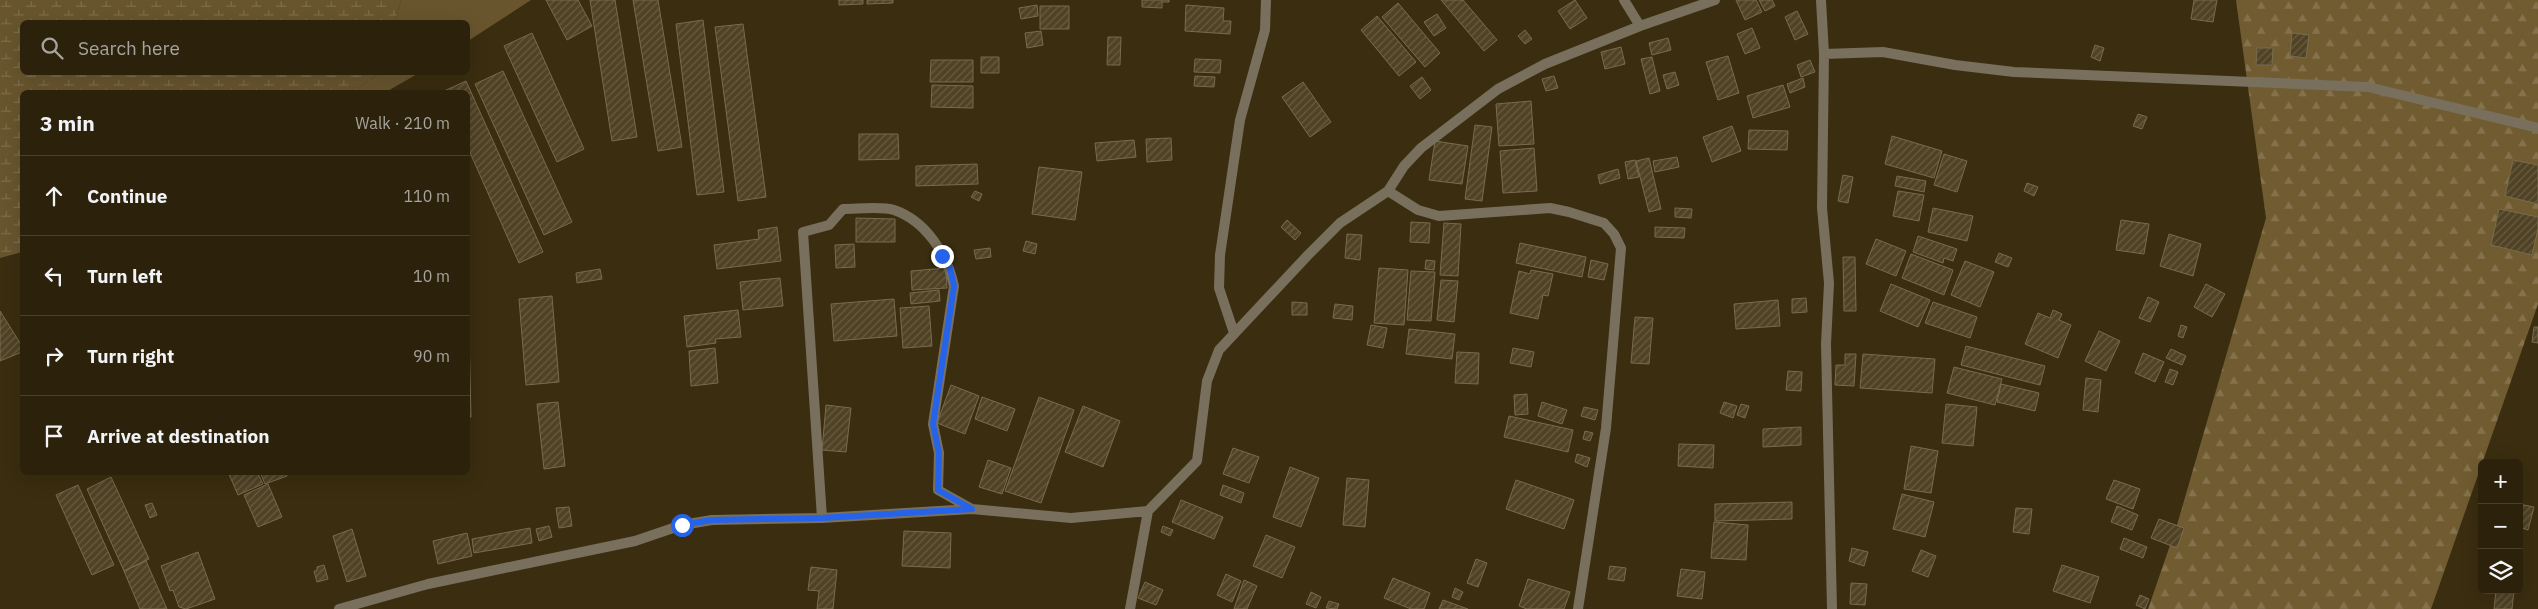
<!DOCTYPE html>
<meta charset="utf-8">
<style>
body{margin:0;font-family:"IBM Plex Sans",sans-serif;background:#342a15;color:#f1f3f6}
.controls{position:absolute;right:15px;bottom:15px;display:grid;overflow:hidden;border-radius:8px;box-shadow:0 5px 20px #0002}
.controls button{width:45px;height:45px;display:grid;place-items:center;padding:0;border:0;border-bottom:1px solid #483f2d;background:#2c220c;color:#f1f3f6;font:25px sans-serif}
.stop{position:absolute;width:15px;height:15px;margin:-11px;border:4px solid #2563eb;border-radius:50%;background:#fff}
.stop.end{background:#2563eb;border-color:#fff;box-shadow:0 1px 5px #0008}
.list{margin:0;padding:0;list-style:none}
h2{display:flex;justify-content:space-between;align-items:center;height:65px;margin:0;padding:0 20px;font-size:21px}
h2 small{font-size:16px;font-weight:400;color:#a6a49d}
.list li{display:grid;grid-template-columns:32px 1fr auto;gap:15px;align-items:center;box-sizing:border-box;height:80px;padding:0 20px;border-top:1px solid #483f2d}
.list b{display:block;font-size:19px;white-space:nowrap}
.list em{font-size:16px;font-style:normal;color:#a6a49d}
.icon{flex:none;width:28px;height:28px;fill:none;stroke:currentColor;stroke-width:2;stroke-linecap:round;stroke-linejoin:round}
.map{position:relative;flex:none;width:2538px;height:609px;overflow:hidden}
.search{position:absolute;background:#2c220c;box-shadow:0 5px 20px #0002;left:20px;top:20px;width:450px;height:55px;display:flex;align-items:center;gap:12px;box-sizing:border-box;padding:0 18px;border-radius:8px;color:#a6a49d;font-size:19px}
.panel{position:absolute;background:#2c220c;box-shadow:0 5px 20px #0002;left:20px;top:90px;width:450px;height:385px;border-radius:8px}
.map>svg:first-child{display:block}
</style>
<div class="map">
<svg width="2538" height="609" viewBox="0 0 2538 609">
<defs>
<pattern id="forest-firs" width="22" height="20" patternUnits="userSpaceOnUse" patternTransform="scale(1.25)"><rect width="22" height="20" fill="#715c31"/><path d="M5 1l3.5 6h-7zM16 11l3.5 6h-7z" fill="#85724d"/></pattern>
<pattern id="wetland-marsh" width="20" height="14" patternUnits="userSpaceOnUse" patternTransform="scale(1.25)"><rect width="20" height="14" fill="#68552e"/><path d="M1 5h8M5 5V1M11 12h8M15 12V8" fill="none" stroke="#7d6d4b"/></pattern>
<pattern id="building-hatch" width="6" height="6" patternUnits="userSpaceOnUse" patternTransform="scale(1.25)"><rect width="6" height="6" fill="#4f4225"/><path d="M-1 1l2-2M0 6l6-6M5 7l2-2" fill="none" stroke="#685c43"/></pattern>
</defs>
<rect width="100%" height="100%" fill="#3a2d10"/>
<path fill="#68552e" d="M401 0H531L468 41V22H395Z
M380 73H419L386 92H353Z"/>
<path fill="url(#forest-firs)" d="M2236 0H2538V304L2431 609H2148L2177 525 2266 218Z"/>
<path fill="url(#wetland-marsh)" d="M0 0H401L395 22H22V72L380 73 353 92H22V252L0 258Z"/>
<path fill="url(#building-hatch)" stroke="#7a6b4d" d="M546 0H578L592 26 567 40Z
M590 0H615L637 137 612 141Z
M633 0H658L682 147 658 151Z
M839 0H863V4L839 5Z
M867 0H893V3L867 4Z
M1142 0H1169V2H1162V8L1142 7Z
M1441 0H1463L1497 40 1484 51Z
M1575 0 1587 18 1570 29 1558 11Z
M1736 0H1756L1762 12 1745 20Z
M1759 0H1772L1775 6 1765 11Z
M2194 0H2217L2213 22 2191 19Z
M1398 3 1440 53 1425 67 1382 17Z
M1037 5 1038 16 1021 19 1019 8Z
M1186 5 1224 8 1223 21H1231L1230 34 1185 31Z
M1040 6H1069V29H1040Z
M1797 11 1808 34 1795 40 1785 17Z
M1437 14 1446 28 1434 36 1424 22Z
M1377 16 1416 62 1399 76 1361 30Z
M703 20 724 192 697 195 676 24Z
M743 24 766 197 738 201 715 27Z
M1752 28 1760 48 1745 54 1737 34Z
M1525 30 1532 39 1525 44 1518 36Z
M1041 31 1043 45 1027 48 1025 33Z
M532 33 584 149 557 162 504 46Z
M2292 33 2309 35 2306 58 2290 56Z
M1108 37H1121L1120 65H1107Z
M1668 38 1671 50 1652 55 1649 43Z
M2095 45 2104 48 2100 61 2091 57Z
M1621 47 1625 64 1605 69 1601 52Z
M2257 48H2273L2272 65H2256Z
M1728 56 1739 93 1718 100 1706 62Z
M981 57H999V73H981Z
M1652 57 1660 91 1650 94 1641 59Z
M1195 59 1221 60 1220 73 1194 72Z
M931 60H973V82H930Z
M1810 60 1815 72 1801 77 1797 65Z
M503 71 572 222 544 235 475 84Z
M1675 72 1679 85 1667 89 1663 75Z
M1195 76 1215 77 1214 87 1194 86Z
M1554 76 1558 88 1546 91 1542 79Z
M1422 77 1431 90 1420 99 1410 86Z
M1803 78 1805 87 1790 93 1787 84Z
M466 81 543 252 519 263 468 148V92H442Z
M1303 82 1331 122 1310 137 1282 97Z
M932 85 973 86V108L931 107Z
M1783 85 1790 107 1753 118 1747 96Z
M1531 101 1534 144 1499 146 1496 104Z
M2138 114 2147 117 2142 129 2133 126Z
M1475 125 1492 127 1482 201 1465 199Z
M1732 126 1741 151 1712 162 1703 137Z
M1749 130 1788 131 1787 150 1748 149Z
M859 134H898L899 159 859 160Z
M1892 136 1942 151 1934 178 1885 164Z
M1171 138 1172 160 1147 162 1146 139Z
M1134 140 1136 157 1097 161 1095 143Z
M1435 141 1468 146 1462 184 1429 180Z
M1534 148 1537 191 1503 193 1500 151Z
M1944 154 1967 161 1957 192 1934 185Z
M1677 157 1679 167 1655 172 1653 161Z
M1649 158 1661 209 1649 212 1636 161Z
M1635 160 1639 177 1628 179 1625 162Z
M2513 160 2538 165V204L2505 196Z
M977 164 978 184 916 186V166Z
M1039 167 1082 172 1075 220 1032 214Z
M1618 169 1620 178 1600 184 1598 175Z
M1843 175 1853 177 1848 203 1838 201Z
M1897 176 1926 181 1924 192 1895 186Z
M2027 183 2038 187 2034 196 2024 191Z
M975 191 982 194 979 201 971 197Z
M1898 191 1924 195 1919 221 1893 216Z
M1675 208 1692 209 1691 218 1675 217Z
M1933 208 1973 216 1967 241 1928 232Z
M2499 209 2538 217V229L2532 255 2491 245Z
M856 218 895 219V242H856Z
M1287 220 1301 233 1295 240 1281 227Z
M2121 220 2149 224 2144 254 2116 250Z
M1411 222 1430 223 1429 243 1410 242Z
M1444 223 1461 224 1458 276 1440 275Z
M777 227 781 261 717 269 714 245 759 239 758 230Z
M1655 227 1685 228 1684 238 1655 237Z
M1347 234 1362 235 1360 260 1345 258Z
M2169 234 2201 244 2193 276 2160 266Z
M1918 236 1957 249 1953 261 1944 258 1943 263 1913 252Z
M1876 239 1906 251 1896 276 1866 264Z
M1026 241 1037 244 1035 254 1023 251Z
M1520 243 1586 257 1582 277 1516 263Z
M854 244 855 267 836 268 835 245Z
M990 248 991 257 976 259 974 250Z
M1999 253 2012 258 2008 267 1995 262Z
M1911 254 1953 270 1944 295 1902 278Z
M1843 257H1855L1856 311H1844Z
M1426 260 1435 261 1434 270 1425 269Z
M1591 260 1608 264 1604 280 1588 277Z
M1965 261 1994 272 1980 307 1951 295Z
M946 268 947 288 912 290 911 271Z
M1379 268 1408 270 1404 325 1374 323Z
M600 269 602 279 577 283 576 273Z
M1531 270 1553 274 1548 296 1543 295 1538 319 1510 313 1519 271 1530 274Z
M1411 271 1435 272 1431 321 1407 320Z
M780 278 783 306 743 310 740 282Z
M1441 280 1458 281 1454 322 1437 320Z
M1891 284 1930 300 1918 327 1880 311Z
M2206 284 2225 294 2212 317 2194 307Z
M939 290 940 301 911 304 910 293Z
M468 291 471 417 468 418Z
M552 296 559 382 526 385 519 299Z
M2148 297 2159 302 2150 322 2139 318Z
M1806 298 1807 312 1792 313V299Z
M894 299 897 336 834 341 831 304Z
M1778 300 1780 326 1736 329 1734 304Z
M1292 302 1307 303V315H1292Z
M1933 302 1977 317 1970 338 1925 323Z
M1335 304 1353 306 1352 320 1333 318Z
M929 306 932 346 903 348 900 308Z
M738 310 741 337 715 339 716 343 687 347 684 316Z
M2053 310 2062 314 2059 320 2071 325 2058 358 2025 344 2038 313 2050 318Z
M0 311 22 346V352L0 361Z
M1635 317 1653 318 1649 364 1631 363Z
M1371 325 1387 328 1383 348 1367 345Z
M2181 325 2187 327 2183 338 2178 336Z
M2534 327H2538V343L2532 342Z
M1409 329 1455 334 1452 359 1406 354Z
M2099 331 2120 341 2106 371 2085 361Z
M1966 346 2045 366 2040 385 1961 365Z
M715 348 718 383 691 386 689 351Z
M1513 348 1534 352 1531 367 1510 363Z
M2171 349 2186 356 2182 365 2166 358Z
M1457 352 1479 353 1478 384 1455 383Z
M2143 353 2164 362 2155 382 2135 373Z
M1845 354H1856L1854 386 1835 385 1836 365H1845Z
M1863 354 1935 359 1932 393 1860 388Z
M1954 367 2002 379 1995 405 1947 393Z
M2170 369 2178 372 2173 385 2165 382Z
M1788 371 1802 372 1801 391 1786 390Z
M2086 378 2101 380 2098 412 2083 410Z
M2001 384 2039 393 2035 411 1997 402Z
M951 385 979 396 965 434 937 423Z
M1527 394 1528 414 1515 415 1514 395Z
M982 397 1015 409 1007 431 975 419Z
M1039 397 1074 410 1041 503 1005 491Z
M558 402 565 466 544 469 537 404Z
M1542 402 1567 410 1562 424 1538 416Z
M1724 402 1737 406 1733 418 1720 413Z
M1741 404 1749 406 1745 418 1737 415Z
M1946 404 1977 407 1973 446 1942 443Z
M826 405 851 408 846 452 822 450Z
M1083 406 1120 421 1103 467 1065 452Z
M1584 407 1598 410 1595 420 1581 416Z
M1509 416 1573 430 1568 452 1504 437Z
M1801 427V445L1763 447V429Z
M1585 431 1593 433 1590 441 1583 439Z
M1679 444 1714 445 1713 468 1678 466Z
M1911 446 1938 451 1931 493 1904 489Z
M1233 448 1259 457 1249 483 1223 474Z
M1577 454 1590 458 1587 467 1575 462Z
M988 460 1011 468 1002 494 979 487Z
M1290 467 1319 478 1301 527 1273 517Z
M228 472H257L263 484 238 495Z
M260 472H286L287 476 265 484Z
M111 477 149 559 124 571 87 489Z
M1347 478 1369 480 1365 527 1343 525Z
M1516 480 1574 500 1564 529 1506 509Z
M2114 480 2140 489 2133 509 2106 499Z
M268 484 282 517 258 527 244 495Z
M78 485 114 565 92 575 56 495Z
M1223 485 1244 493 1241 503 1220 495Z
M1902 494 1934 502 1925 537 1893 529Z
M1181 500 1223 517 1214 539 1172 522Z
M1792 502V519L1715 521V504Z
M152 503 157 515 150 518 145 505Z
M2519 504 2534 507 2528 530 2519 527Z
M2117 506 2138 515 2132 530 2111 522Z
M569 507 572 526 559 528 556 508Z
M2016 508 2032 509 2029 534 2013 532Z
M2159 519 2184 528 2177 548 2151 538Z
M1714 522 1748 525 1746 560 1711 558Z
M549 526 552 537 539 541 536 529Z
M1163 526 1173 530 1170 536 1161 532Z
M530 528 532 543 474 553 472 539Z
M352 529 366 576 347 582 333 536Z
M904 531 951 533 950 568 902 566Z
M467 533 472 556 438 564 433 541Z
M1266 535 1295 547 1282 578 1253 566Z
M2124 538 2147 547 2143 558 2120 549Z
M1852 548 1868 552 1864 566 1849 561Z
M1921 550 1936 556 1928 577 1912 571Z
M198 552 215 599 186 609 179 607 173 590 170 591 161 566Z
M1476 559 1487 563 1478 587 1467 583Z
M146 561 167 609H140L124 571Z
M324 565 328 579 317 582 314 571H317V567Z
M2062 565 2099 577 2090 603 2053 591Z
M1610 566 1626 568 1624 581 1608 579Z
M811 567 837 570 833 609H817L819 591 808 590Z
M1681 569 1705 572 1702 599 1677 596Z
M1226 574 1241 581 1232 602 1217 595Z
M1393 578 1430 593 1424 609H1411L1384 598Z
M1528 579 1570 592 1564 609H1527L1519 606Z
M1244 580 1257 586 1247 609H1234Z
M1145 582 1163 590 1156 605 1138 598Z
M1851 583 1867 584 1865 605 1850 604Z
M1455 588 1463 592 1459 600 1452 597Z
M2496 590H2514L2512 609H2494Z
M1311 592 1321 597 1316 608 1306 604Z
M2140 595 2149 599 2145 609 2136 605Z
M1443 600 1468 609H1439Z
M1329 601 1339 604 1337 609 1326 608Z"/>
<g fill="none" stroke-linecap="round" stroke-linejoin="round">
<path stroke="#796f5d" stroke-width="10" d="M1624 0 1640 26
M1821 0 1824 54 1883 52 1955 65 2014 72 2368 87 2538 128
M1824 54 1822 208 1829 283 1826 344 1832 609
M1388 191 1418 210 1439 216 1550 208 1569 212 1604 223 1614 234 1621 248 1606 428 1578 609
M1234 333 1219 288 1220 255 1240 120 1265 30 1266 0
M822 518 803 232 829 225 843 209C857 209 883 206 894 210 926 221 947 254 954 286L933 424 939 453 938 490 972 509
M339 609 428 584 635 541 682 525 712 520 822 518 972 509 1071 518 1148 511
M1130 609 1148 511 1197 461 1207 381 1219 350 1308 255 1340 223 1388 191 1404 166 1421 148 1498 89 1545 64 1640 26 1715 0"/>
</g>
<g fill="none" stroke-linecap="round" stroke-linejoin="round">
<path stroke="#2563eb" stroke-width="6" d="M682 525 712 520 822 518 972 509 938 490 939 453 933 424 954 286 950 268 942 256"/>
</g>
</svg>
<div class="controls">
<button>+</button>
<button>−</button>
<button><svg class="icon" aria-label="layers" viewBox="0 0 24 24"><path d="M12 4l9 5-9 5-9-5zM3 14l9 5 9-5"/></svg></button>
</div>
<div class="stop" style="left:682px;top:525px"></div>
<div class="stop end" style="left:942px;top:256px"></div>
<div class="search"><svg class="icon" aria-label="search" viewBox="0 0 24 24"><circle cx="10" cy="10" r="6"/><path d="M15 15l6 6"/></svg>Search here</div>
<section class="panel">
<h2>3 min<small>Walk · 210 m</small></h2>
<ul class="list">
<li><svg class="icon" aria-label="ahead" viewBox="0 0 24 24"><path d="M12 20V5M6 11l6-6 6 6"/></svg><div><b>Continue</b></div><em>110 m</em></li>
<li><svg class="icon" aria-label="left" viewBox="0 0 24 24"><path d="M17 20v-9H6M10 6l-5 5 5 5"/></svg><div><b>Turn left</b></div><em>10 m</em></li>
<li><svg class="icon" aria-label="right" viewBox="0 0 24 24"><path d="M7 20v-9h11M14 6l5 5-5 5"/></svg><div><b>Turn right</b></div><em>90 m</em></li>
<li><svg class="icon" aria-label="arrive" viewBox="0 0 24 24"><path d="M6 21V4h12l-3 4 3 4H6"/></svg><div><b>Arrive at destination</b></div></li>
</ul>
</section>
</div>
